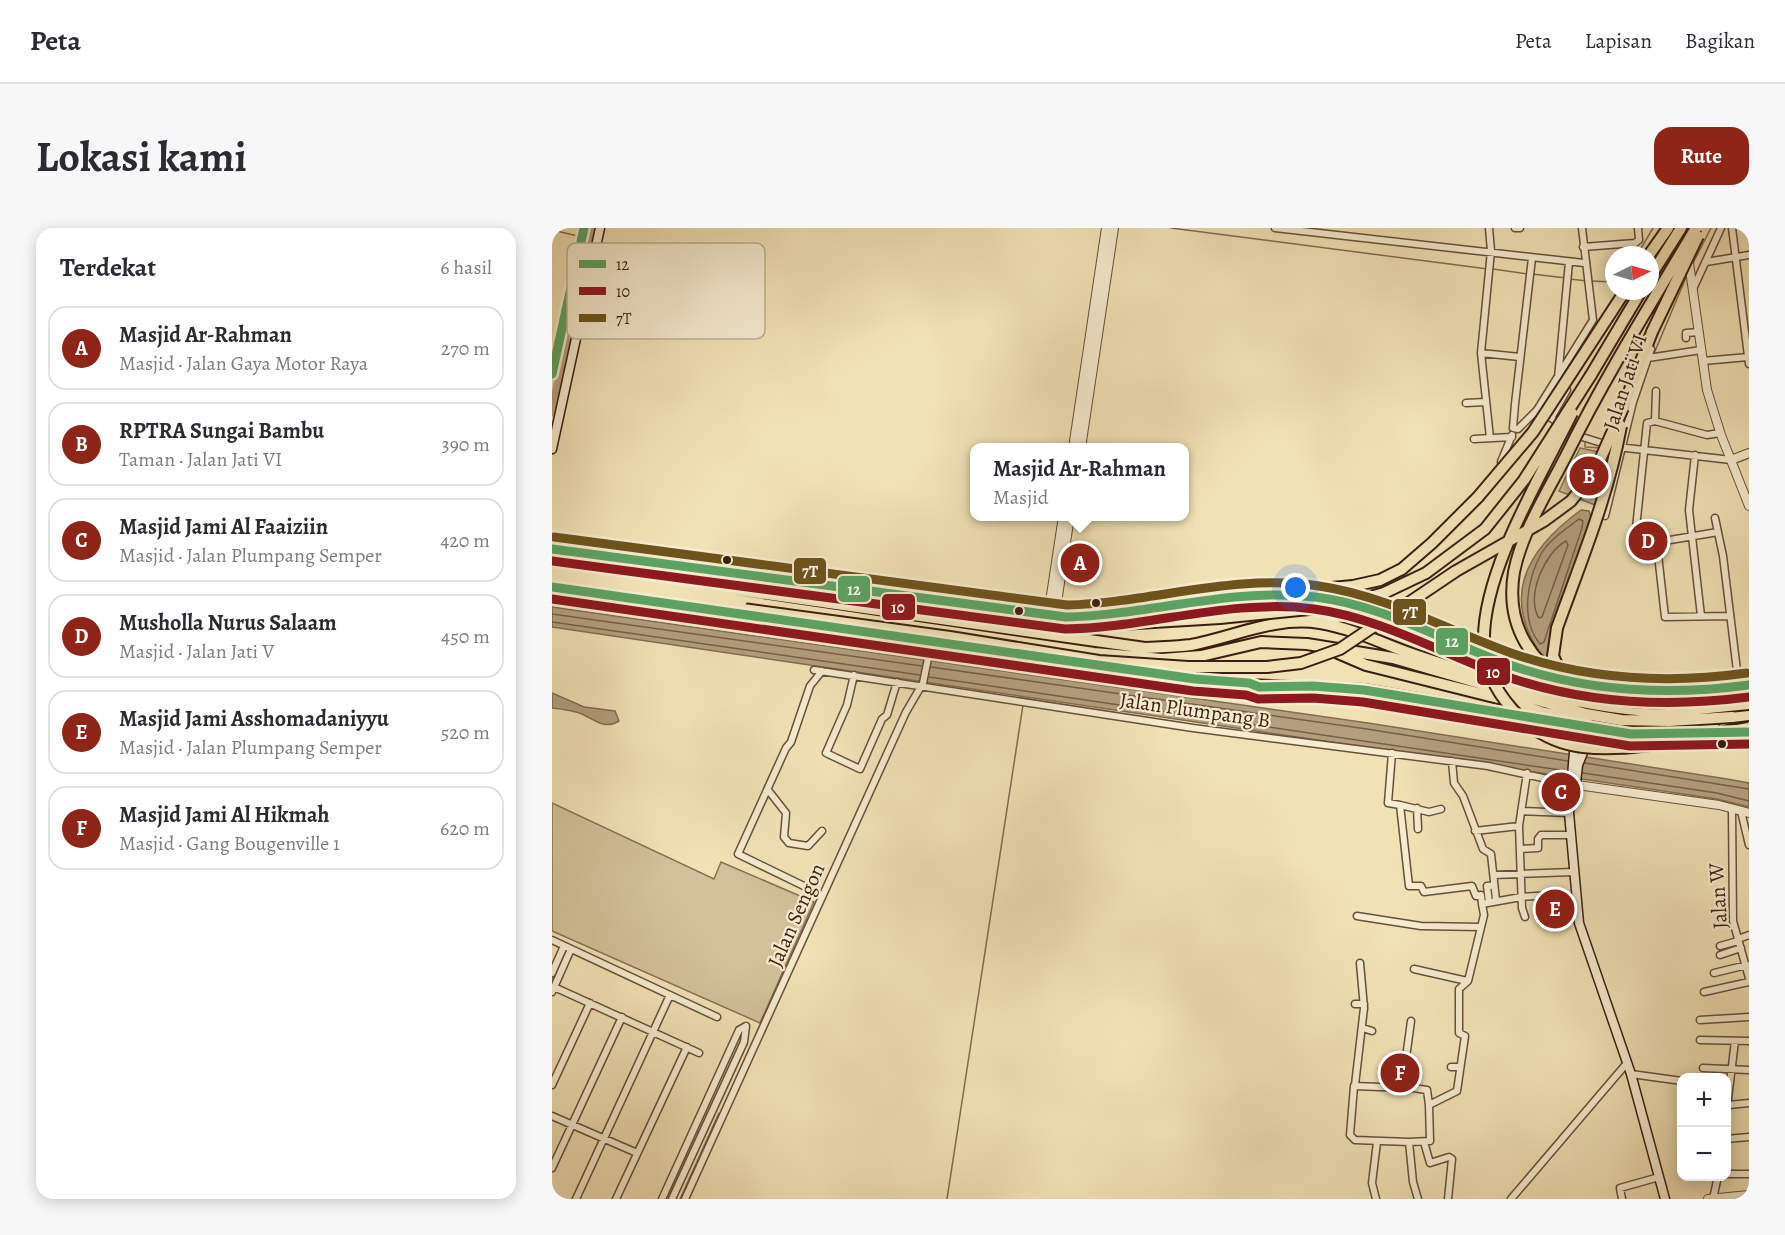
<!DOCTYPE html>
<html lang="id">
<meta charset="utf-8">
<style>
body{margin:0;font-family:Alegreya,serif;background:#f7f7f7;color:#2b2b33}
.controls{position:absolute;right:18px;bottom:18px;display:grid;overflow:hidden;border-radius:12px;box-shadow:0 3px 15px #0003}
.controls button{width:54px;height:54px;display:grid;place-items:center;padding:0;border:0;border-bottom:2px solid #e1e1e2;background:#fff;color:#2b2b33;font:30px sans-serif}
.compass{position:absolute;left:1053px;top:18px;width:54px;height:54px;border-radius:50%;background:#fff;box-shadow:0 3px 15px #0003;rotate:85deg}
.you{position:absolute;left:744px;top:360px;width:21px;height:21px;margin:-15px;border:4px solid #fff;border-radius:50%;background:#1a73e8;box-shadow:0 0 0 9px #1a73e833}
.badge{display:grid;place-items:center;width:39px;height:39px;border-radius:50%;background:#8f2418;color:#fff;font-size:20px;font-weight:700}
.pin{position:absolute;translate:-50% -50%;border:3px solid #fff;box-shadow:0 2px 6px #0006}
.popup{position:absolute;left:418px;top:215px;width:219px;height:78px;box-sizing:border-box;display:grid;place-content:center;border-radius:12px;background:#fff;filter:drop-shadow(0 2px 4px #0005);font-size:20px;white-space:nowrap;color:#7c7c81}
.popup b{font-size:22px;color:#2b2b33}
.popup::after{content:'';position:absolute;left:50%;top:100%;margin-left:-12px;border:12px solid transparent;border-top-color:#fff}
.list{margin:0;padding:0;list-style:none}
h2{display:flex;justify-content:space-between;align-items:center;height:78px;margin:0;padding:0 24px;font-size:26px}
h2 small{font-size:20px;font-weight:400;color:#7c7c81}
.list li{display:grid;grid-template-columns:39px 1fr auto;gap:18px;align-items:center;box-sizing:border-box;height:84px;margin:0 12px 12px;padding:0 12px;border:2px solid #e1e1e2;border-radius:18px}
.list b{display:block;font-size:22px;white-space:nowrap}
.list p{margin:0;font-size:20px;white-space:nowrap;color:#7c7c81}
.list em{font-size:20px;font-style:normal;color:#7c7c81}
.map{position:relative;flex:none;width:1197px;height:971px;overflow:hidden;border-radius:18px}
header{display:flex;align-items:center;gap:36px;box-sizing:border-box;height:84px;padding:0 30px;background:#fff;border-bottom:2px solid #e1e1e2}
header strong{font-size:28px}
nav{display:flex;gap:33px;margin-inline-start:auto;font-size:21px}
.intro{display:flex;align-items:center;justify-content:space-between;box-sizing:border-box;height:144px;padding:0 36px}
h1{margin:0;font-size:42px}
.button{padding:15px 27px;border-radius:18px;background:#8f2418;color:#fff;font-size:21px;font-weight:700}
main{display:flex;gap:36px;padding:0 36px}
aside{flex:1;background:#fff;border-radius:18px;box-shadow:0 3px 15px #0003}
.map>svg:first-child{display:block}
</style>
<header>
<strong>Peta</strong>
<nav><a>Peta</a><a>Lapisan</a><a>Bagikan</a></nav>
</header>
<div class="intro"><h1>Lokasi kami</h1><a class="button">Rute</a></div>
<main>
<aside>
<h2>Terdekat<small>6 hasil</small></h2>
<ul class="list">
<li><span class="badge">A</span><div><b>Masjid Ar-Rahman</b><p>Masjid · Jalan Gaya Motor Raya</p></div><em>270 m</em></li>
<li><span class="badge">B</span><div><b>RPTRA Sungai Bambu</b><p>Taman · Jalan Jati VI</p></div><em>390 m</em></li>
<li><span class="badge">C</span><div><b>Masjid Jami Al Faaiziin</b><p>Masjid · Jalan Plumpang Semper</p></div><em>420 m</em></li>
<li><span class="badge">D</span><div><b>Musholla Nurus Salaam</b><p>Masjid · Jalan Jati V</p></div><em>450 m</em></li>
<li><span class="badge">E</span><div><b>Masjid Jami Asshomadaniyyu</b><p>Masjid · Jalan Plumpang Semper</p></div><em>520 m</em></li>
<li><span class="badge">F</span><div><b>Masjid Jami Al Hikmah</b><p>Masjid · Gang Bougenville 1</p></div><em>620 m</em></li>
</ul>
</aside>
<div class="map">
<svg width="1197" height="971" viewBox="0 0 1197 971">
<rect width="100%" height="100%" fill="#f1e2b6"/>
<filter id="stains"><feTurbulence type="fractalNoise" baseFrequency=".00333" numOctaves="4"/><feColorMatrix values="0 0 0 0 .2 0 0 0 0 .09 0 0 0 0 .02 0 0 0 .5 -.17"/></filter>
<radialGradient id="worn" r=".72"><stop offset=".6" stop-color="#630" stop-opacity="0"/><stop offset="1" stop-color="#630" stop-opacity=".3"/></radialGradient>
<path fill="#d2c19a" stroke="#867056" stroke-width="1.5" d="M1028 220 1067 228 1051 280 1007 263Z
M0 575 162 651 169 634 262 674 208 795 0 703Z"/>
<path fill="#b39f7e" stroke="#836b52" stroke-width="1.5" d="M1029 282 1037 283 1039 289 998 408 996 436C947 374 970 325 1029 282Z
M0 379 816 495 1175 551 1197 555V579L1165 571 0 399Z
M0 465 32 479 63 483 67 493C53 502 43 492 30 486 20 482 10 481 0 480Z"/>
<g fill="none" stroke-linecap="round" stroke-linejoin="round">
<path stroke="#775e48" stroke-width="1.5" d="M1027 291 1031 293 1030 300 992 414 988 416C968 392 975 352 989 326 997 312 1014 301 1027 291Z
M1014 313 1016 317 990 389 987 390C973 369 993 324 1014 313Z
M0 386 370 438
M0 394 368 447
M379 439 815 501 1016 533
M377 449 1015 543
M1033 535 1197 561
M1031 545 1165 565 1197 573"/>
<path stroke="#836b52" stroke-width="1.5" d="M619 0 936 41
M0 2 26 8
M33 9 38 10
M1085 27 1101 0
M1140 37 1159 0
M941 41 975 46
M980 46 1014 50
M1018 51 1035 53
M1039 53 1062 54
M1101 128 1135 47
M1033 215V219L1049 220
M1184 235 1197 230
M1057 284 1065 254
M0 752 2 747
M128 971 167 885
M395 971 471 477"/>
<path stroke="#b39f7e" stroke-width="9" d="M0 184 41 0"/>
<defs>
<path id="minor" d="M723 0 1032 35
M937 0 939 23 929 125 938 210
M963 0H968
M1180 0 1197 136
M1031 19 1083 15 1087 12 1086 0
M980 30 963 176 961 200 966 201 985 182 1041 92 1030 0
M1154 34 1197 27
M1141 61 1169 0
M1134 110V105L1147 104
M929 125 968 129
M1096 130 1149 122
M1151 133 1196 129
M1006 150 1017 34
M1011 156 1015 162 999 190 1027 208 1056 217
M1104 163 1103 193 1155 207 1168 205
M914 175 933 174
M1103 193 1095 195 1084 300 1087 306 1101 305 1104 309 1113 389 1177 388
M922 211 960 209
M1066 219 1179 232
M1143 227 1137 282 1149 388
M949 234 960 207
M1053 288 1081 174 1099 121
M1163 290 1171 328 1187 459
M1106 314 1166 304
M262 442 641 500 936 538 1018 556
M302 447 295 477 274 525 308 541 330 491 335 487 345 454
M840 525 836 575 848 577 857 658H869L872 664 920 658 924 668 929 667 930 676
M900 533 902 555 911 568 931 621 939 626 944 672
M216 562 234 585 232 609 237 615 256 618 270 603
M848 577 877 584 889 581
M865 580 866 601
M1180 581 1181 693 1197 750
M969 583 1017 585
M1189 583 1197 617
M923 603 967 598
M968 621 986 620V611L989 607H1019
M942 647 1021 644
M258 661 186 626 234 520 239 514 258 458 270 443
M937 674 935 658 942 657
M805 688 869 698 929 699
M973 689 970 680 967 598 975 545
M1186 711 1197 707
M0 712 165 789
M1168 718 1186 713
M1168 727 1189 720
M862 741 915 753
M0 745 12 718
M1162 745 1195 737
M2 759 147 825
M0 764 19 721
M1152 764 1197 754
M803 776H812
M1148 792 1197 789
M859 793 853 837 854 859 875 862 877 877
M811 800 820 803
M1148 812 1197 813
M899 839H908
M1151 840 1197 842
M1079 846 1130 853
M0 857 38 775
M803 857 812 780 808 735
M855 860 802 858 798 907 803 912 857 914
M1177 877 1197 875
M1174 887 1183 813
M0 888 85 925
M1174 911 1197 909
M872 914 878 935 897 929 900 931 896 971
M0 940 70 789
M1174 946H1197
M24 971 118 767
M64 971 135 819
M110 971 187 802 194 798 192 814 120 971
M133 971 354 484 371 455 379 416
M824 971 820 955 825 914
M866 971 861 954 857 914 878 913 877 877 905 863 913 808 907 805V761L916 753 932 687 930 676 969 669 1000 667
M959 971 1075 835
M1070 971 1068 960 1107 949
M1161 971 1166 948"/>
<path id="tertiary" d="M1136 28 1155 162 1169 207 1197 278
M521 220 554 0
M529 220 562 0
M1179 232 1197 225
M496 387 511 288
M503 388 518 288
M1018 556 1167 577 1197 585
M1156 971 1197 967"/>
<path id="secondary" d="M0 146 32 0
M0 221 48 0
M989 494 1023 512 1017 585 1027 695 1079 846 1113 971
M1130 515 1158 516 1171 511
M1022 571 1026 537 1035 515 1044 510 1088 513"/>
<path id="trunk" d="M0 318 47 328
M79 332 514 389 594 385 697 368
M0 363 648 455 812 462 1085 508 1131 510
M733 367 781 372 841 390
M861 397 953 435 1015 455
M1147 464 1197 457
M1120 503 1156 502 1161 497 1163 484
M1153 510 1197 508"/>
<path id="motorway" d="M1097 27 1116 0
M1098 49 1129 0
M1039 147 1089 63
M1071 180 1100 104
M192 363 593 420C608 419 624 419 639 417 682 409 722 388 768 395 803 401 831 416 863 427 942 454 1033 482 1117 484
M690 368 801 358 828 352 850 341 880 315 926 269
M190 373 542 425 610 431 649 428 709 414 755 416 841 430 1034 486 1069 492 1117 493
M749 388 819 389 868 399
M1005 400 1001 428 1006 439 1014 449 1066 458 1156 463
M786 425 814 437 954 472 992 485 1029 492 1043 501
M1180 489 1197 487"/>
</defs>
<use href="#minor" stroke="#684f3a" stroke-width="9"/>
<use href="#tertiary" stroke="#684f3a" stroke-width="10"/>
<use href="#secondary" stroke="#3b1e11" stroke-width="11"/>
<use href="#trunk" stroke="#3b1e11" stroke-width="14"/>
<use href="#motorway" stroke="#3b1e11" stroke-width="14"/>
<use href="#minor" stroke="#f6ecd0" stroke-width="6"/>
<use href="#tertiary" stroke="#f6ecd0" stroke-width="8"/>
<use href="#secondary" stroke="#f6ecd0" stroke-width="8"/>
<use href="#trunk" stroke="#f1e2b6" stroke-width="10"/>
<use href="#motorway" stroke="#f1e2b6" stroke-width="10"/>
<defs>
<path id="motorway-bridge" d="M1144 0C1100 74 1054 147 1016 224 997 262 970 303 962 344 958 368 961 393 973 414 1017 490 1124 476 1197 467
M1100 104 1146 8
M1020 185C989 248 929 346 932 416 933 441 944 463 960 481 979 502 1003 516 1031 519 1083 525 1145 508 1197 500
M926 269 981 204 1073 63
M0 326 519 399 668 390 787 378 832 365 874 345 933 301 972 252 1039 147
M0 336 192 363
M0 345 190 373
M0 355 398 409 547 433 636 439H715L749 435 788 421 904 343 992 293 1019 273 1043 243 1071 180
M1005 400C1029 333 1056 269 1069 198
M1117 484 1197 476
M1117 493 1180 489"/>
</defs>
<use href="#motorway-bridge" stroke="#3b1e11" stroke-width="14" stroke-linecap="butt"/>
<use href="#motorway-bridge" stroke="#f1e2b6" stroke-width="10"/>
<defs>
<path id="bus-1" d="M0 146 32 0
M0 321 514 389C597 387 680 359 763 369 831 377 891 413 955 436 1034 464 1115 468 1197 457
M0 359 643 451 697 455 707 459 761 458 812 462 1079 506 1197 504"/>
<path id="bus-2" d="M0 333 513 401C596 400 679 370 762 381 829 390 888 425 950 447 1031 476 1113 480 1197 469
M0 371 641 463 694 467 706 471 761 470 811 474 1078 518 1197 516"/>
<path id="bus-3" d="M2 309 515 377C598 375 683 345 767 358 835 368 895 402 959 425 1036 452 1115 456 1195 445"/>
</defs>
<use href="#bus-1" stroke="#f6ecd0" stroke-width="14"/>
<use href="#bus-2" stroke="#f6ecd0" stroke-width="14"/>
<use href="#bus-3" stroke="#f6ecd0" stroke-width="14"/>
<use href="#bus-1" stroke="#5ca363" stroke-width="9"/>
<use href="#bus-2" stroke="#8e181e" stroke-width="9"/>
<use href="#bus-3" stroke="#6e531c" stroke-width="9"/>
</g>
<g fill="#3b1e11" stroke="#f6ecd0" stroke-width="2">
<circle cx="175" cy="332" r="5"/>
<circle cx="544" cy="375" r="5"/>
<circle cx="467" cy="383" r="5"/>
<circle cx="1170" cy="516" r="5"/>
</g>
<g text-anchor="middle" stroke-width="4.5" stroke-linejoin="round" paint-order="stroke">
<g font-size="21" fill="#3b1e11" stroke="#f6ecd0">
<text transform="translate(1073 154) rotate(-72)" y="7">Jalan Jati VI</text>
<text transform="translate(643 482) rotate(8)" y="7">Jalan Plumpang B</text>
<text transform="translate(1166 668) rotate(-94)" y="7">Jalan W</text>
<text transform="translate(244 687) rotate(-66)" y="7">Jalan Sengon</text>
</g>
</g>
<rect x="15" y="15" width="198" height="96" rx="9" fill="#f6ecd0" stroke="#beae97" stroke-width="1.5"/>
<rect x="27" y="32" width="27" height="8" fill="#5ca363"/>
<rect x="27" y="59" width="27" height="8" fill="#8e181e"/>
<rect x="27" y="86" width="27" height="8" fill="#6e531c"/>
<g font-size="16" fill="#3b1e11">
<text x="64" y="42">12</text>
<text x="64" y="69">10</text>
<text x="64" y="96">7T</text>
</g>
<g stroke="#f6ecd0" stroke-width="2">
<rect x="241" y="329" width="34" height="28" rx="6" fill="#6e531c"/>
<rect x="285" y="347" width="34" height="28" rx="6" fill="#5ca363"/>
<rect x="329" y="365" width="35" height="28" rx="6" fill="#8e181e"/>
<rect x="840" y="370" width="35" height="28" rx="6" fill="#6e531c"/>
<rect x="883" y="399" width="34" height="29" rx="6" fill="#5ca363"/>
<rect x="924" y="429" width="35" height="29" rx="6" fill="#8e181e"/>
</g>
<g font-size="16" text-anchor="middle" font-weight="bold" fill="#fff">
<text x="258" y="349">7T</text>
<text x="302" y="367">12</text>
<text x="346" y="385">10</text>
<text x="858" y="390">7T</text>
<text x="900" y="419">12</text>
<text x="941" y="450">10</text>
</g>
<rect width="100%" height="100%" filter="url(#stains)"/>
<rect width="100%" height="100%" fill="url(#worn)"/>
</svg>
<div class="controls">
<button>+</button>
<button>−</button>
</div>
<svg class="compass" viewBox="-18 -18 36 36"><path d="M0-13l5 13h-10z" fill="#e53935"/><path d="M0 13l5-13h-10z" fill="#7c7c81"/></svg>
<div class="you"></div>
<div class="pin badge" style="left:528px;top:335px">A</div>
<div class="popup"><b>Masjid Ar-Rahman</b>Masjid</div>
<div class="pin badge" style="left:1037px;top:248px">B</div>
<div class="pin badge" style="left:1009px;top:564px">C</div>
<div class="pin badge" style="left:1096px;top:313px">D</div>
<div class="pin badge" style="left:1003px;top:681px">E</div>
<div class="pin badge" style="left:848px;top:845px">F</div>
</div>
</main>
